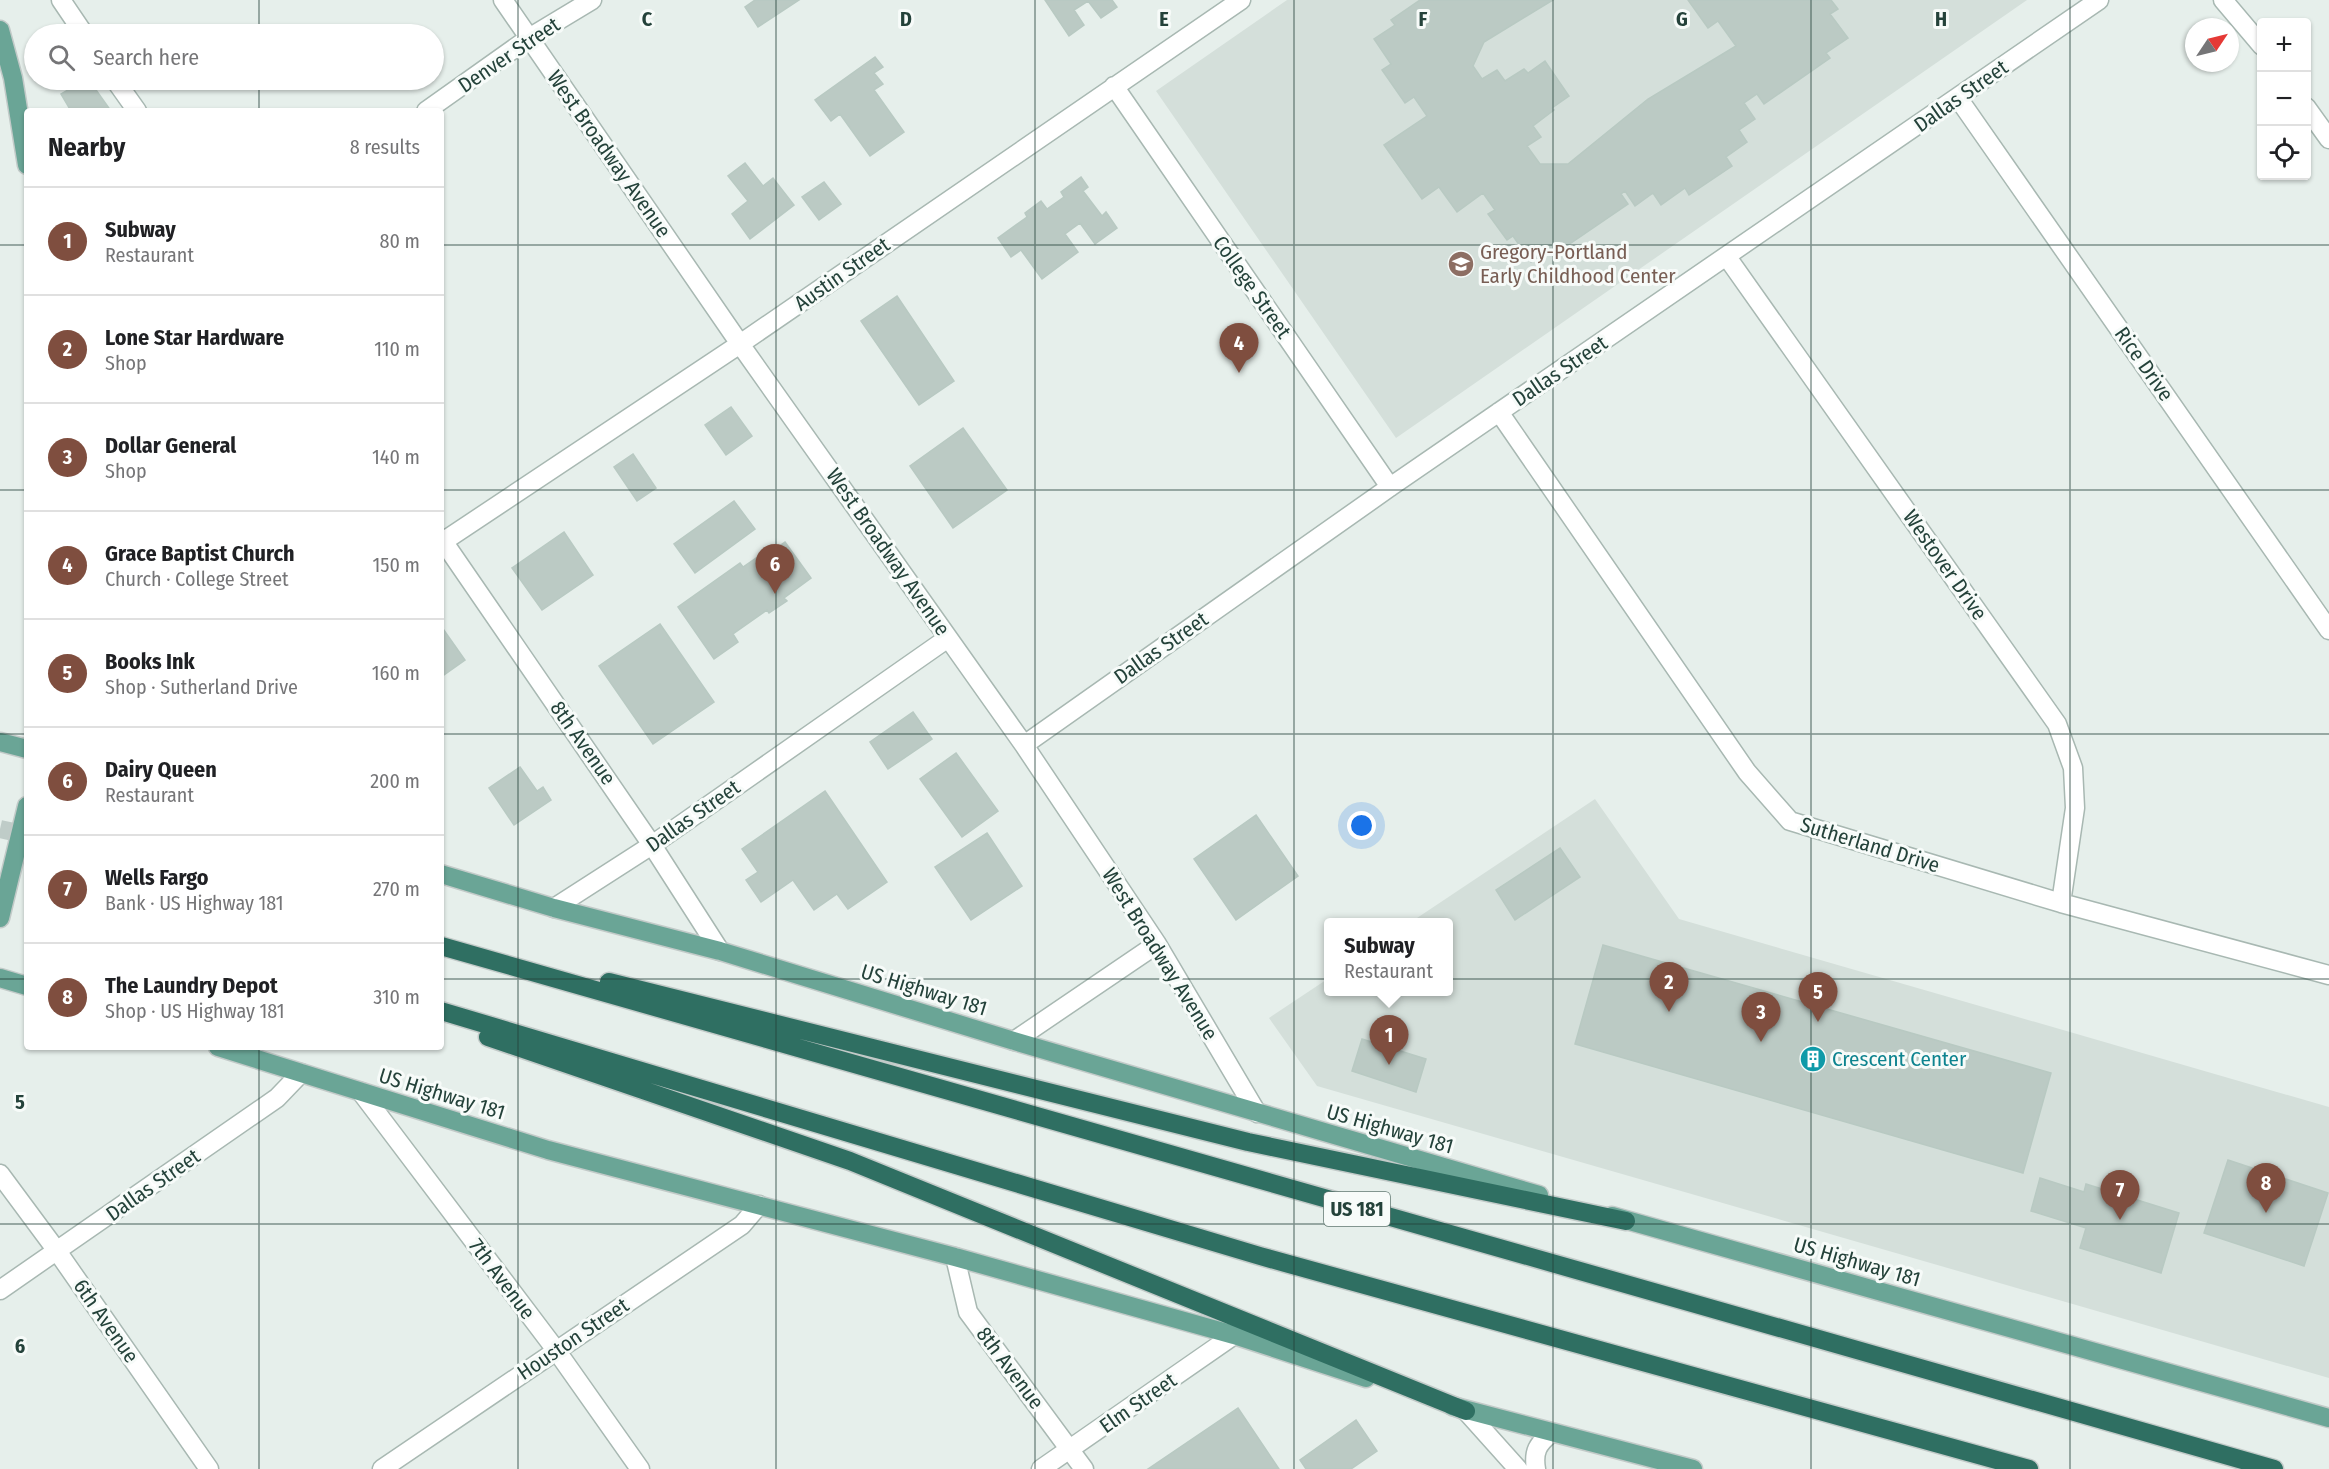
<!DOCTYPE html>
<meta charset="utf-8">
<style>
body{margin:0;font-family:"Fira Sans Condensed",sans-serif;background:#f6f6f6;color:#202124}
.controls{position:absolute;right:18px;top:18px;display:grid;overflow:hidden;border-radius:6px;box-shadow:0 2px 4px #0004}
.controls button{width:54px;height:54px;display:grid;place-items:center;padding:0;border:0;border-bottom:2px solid #e0e0e0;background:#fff;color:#202124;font:30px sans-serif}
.compass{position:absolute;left:2185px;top:18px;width:54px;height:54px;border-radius:50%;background:#fff;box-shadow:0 2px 4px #0004;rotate:55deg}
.you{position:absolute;left:1362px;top:826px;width:21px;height:21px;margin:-15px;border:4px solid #fff;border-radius:50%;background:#1a73e8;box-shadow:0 0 0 9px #1a73e833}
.badge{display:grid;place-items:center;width:39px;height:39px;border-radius:50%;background:#7f4e3f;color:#fff;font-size:20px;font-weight:700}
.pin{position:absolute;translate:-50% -50px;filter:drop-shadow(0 2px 3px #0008)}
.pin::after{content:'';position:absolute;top:32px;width:21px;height:18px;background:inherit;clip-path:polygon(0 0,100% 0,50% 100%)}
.popup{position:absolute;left:1324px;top:918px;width:129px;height:78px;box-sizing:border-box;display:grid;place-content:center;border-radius:6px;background:#fff;filter:drop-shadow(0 2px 4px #0005);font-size:20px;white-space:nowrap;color:#757577}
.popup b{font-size:22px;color:#202124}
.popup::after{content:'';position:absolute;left:50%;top:100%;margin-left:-12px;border:12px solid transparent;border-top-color:#fff}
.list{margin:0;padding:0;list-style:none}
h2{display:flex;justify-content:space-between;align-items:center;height:78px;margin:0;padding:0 24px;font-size:26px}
h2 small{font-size:20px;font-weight:400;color:#757577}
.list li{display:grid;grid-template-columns:39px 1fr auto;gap:18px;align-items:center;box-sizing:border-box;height:108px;padding:0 24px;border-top:2px solid #e0e0e0}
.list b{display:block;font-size:22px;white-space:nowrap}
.list p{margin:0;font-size:20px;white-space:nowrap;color:#757577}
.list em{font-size:20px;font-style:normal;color:#757577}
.icon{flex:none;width:33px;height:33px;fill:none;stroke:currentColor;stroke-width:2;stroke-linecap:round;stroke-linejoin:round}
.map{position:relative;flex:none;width:2329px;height:1469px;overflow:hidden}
.search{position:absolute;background:#fff;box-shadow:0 2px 4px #0004;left:24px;top:24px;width:420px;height:66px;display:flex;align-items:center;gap:15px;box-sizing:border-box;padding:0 21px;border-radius:33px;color:#757577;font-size:22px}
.panel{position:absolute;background:#fff;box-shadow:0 2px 4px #0004;left:24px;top:108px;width:420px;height:942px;border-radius:6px}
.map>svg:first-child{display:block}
</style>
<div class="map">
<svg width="2329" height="1469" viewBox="0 0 2329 1469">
<rect width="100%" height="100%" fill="#e6efeb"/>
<path fill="#d4dfda" d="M1287 0H2027L1396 438 1156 91Z
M1595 799 1679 919 2329 1107V1378L1317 1086 1269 1018 1329 978V992H1449V922H1411Z"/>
<path fill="#bbcac4" stroke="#b8c9c2" stroke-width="1.5" d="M755 0H799L758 27 745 7Z
M1045 0H1112L1117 7 1101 18 1088 1 1074 10 1084 25 1069 36Z
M1420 0H1553L1484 42 1473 66 1482 79 1497 70 1505 81 1524 69 1528 73 1545 61 1569 96 1552 108 1554 110 1533 126 1541 137 1527 146 1540 164H1568L1648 99 1736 46 1718 21 1708 28 1688 0H1831L1838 9 1830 14 1848 38 1826 53 1830 58 1764 104 1757 94 1744 103 1755 119 1739 130 1747 142 1726 157 1732 166 1689 195 1685 188 1661 205 1653 193 1635 206 1625 191 1621 194 1628 204 1555 254 1552 248 1531 262 1513 236 1507 240 1488 214 1495 210 1483 193 1457 212 1439 187 1422 199 1384 145 1427 116 1414 97 1405 103 1382 70 1391 64 1374 39 1395 25 1391 20Z
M875 57 883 67 874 73 883 84 874 90 904 132 870 156 840 114 831 121 815 100Z
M85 80H89L111 111H71L61 94Z
M745 163 763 186 773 178 794 205 750 239 732 214 748 201 728 176Z
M1081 177 1088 187 1083 191 1102 216 1106 212 1117 228 1095 244 1080 223 1065 234 1078 252 1042 279 1021 250 1011 257 998 238 1027 217 1025 213 1041 201 1047 209 1064 197 1061 192Z
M824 182 841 204 819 220 802 197Z
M897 296 954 381 919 405 861 321Z
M731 407 752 436 726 455 705 425Z
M963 428 1007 490 953 528 910 466Z
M633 454 656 488 637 501 614 467Z
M734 501 755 529 695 573 674 544Z
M564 532 593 575 542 610 512 568Z
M785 542 811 578 784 598 787 601 769 613 767 610 733 634 738 642 714 659 678 607 740 563 743 567 759 556 761 559Z
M660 624 714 702 653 744 599 666Z
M441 626 465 660 441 677Z
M913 712 932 739 888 769 870 742Z
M956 753 998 811 962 837 920 779Z
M520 767 537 791 543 787 551 800 514 825 489 788Z
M825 791 887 882 848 909 837 894 814 910 793 880 761 902 746 880 758 872 742 849Z
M1256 815 1298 876 1236 920 1194 859Z
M987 833 1022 886 971 920 935 867Z
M1560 848 1580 877 1515 920 1496 890Z
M1603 945 2051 1073 2023 1173 1575 1044Z
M1362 1039 1426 1059 1416 1092 1352 1071Z
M2228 1160 2328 1193 2304 1266 2204 1233Z
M2040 1178 2084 1192 2086 1184 2179 1213 2161 1273 2080 1248 2086 1228 2031 1211Z
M1238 1408 1279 1469H1148Z
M1356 1420 1377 1451 1351 1469H1306L1300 1460Z"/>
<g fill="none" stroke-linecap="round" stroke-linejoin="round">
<path stroke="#bfccc8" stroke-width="18" stroke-dasharray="18 9" stroke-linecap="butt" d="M0 829 27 835
M0 884 27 891"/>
<defs>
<path id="minor" d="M61 0 84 34
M503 0 740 344 1024 745 1157 944 1257 1113
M2223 0 2262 46
M115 80 137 111
M1114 86 1390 487
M1958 98 2329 630
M2306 107 2329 139
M426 111 529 38 592 0
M1727 257 2057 724 2073 768 2075 808 2061 903
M1499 412 1747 772 1790 821 2061 903 2329 975
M441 538 652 845 720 951
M441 543 740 344 1241 0
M1024 745 1390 487 2099 0
M554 908 652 845 948 638
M1014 1041 1157 944
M361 1092 556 1350 640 1469
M0 1174 57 1251 209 1469
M955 1257 968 1312 1084 1469
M0 1290 277 1098 301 1073
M1466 1411 1518 1469
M382 1469 742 1225 759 1205
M1041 1469 1234 1335
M1536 1469C1533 1451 1538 1444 1551 1433"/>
<path id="major" d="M0 30 13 78 27 165
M0 742 27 749
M441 874 554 908 720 951 1014 1041 1539 1195
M0 918 27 806
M0 978 27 986
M218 1047 548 1150 955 1257 1234 1335 1366 1378
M1612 1216 2329 1418
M1452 1406 1693 1469"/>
<path id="highway" d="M441 946 2274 1469
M609 982 1248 1142 1626 1221
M441 1011 1260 1256 2029 1469
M488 1037 850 1161 1466 1411"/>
</defs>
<use href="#minor" stroke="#a8b8b2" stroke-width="21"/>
<use href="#major" stroke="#c2cac8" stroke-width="21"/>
<use href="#highway" stroke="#c2cac8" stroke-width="21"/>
<use href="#minor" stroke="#fff" stroke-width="18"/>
<use href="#major" stroke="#6aa596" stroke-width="18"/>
<use href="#highway" stroke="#2f6f62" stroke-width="18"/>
</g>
<path fill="none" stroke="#24423a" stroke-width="1.5" stroke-opacity="0.55" d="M259 0V34M518 0V1469M776 0V1469M1035 0V1469M1294 0V1469M1553 0V1469M1811 0V1469M2070 0V1469M259 80V111M0 245H27M441 245H2329M0 490H27M441 490H2329M0 734H27M441 734H2329M0 979H27M441 979H2329M259 1047V1469M0 1224H2329"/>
<defs>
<symbol id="school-disc" viewBox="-11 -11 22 22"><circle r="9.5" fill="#8d6e63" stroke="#f7fbf9"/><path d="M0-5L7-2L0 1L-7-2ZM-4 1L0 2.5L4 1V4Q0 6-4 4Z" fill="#fff"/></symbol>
<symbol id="building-disc" viewBox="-11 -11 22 22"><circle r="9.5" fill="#0f9aa8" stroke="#f7fbf9"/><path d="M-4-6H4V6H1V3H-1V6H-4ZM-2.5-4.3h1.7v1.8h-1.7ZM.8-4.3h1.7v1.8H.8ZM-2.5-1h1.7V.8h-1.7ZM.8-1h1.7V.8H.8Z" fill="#fff"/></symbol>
</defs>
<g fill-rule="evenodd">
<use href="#school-disc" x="1446" y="249" width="30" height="30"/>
<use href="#building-disc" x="1798" y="1044" width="30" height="30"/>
</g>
<g text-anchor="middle" stroke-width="6" stroke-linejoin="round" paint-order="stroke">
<rect fill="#f7fbf9" stroke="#637a73" stroke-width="1.5" x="1324" y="1192" width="66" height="34" rx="4.5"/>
<g font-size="20" font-weight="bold" fill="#24423a">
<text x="1357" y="1216">US 181</text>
</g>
<g font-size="21" fill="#24423a" stroke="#f7fbf9">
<text transform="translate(509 55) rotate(-34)" y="7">Denver Street</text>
<text transform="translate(1961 96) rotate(-35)" y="7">Dallas Street</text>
<text transform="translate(609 154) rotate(55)" y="7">West Broadway Avenue</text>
<text transform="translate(842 274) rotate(-35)" y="7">Austin Street</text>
<text transform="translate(1252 287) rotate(55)" y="7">College Street</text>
<text transform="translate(2144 364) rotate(55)" y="7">Rice Drive</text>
<text transform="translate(1560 371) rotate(-34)" y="7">Dallas Street</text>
<text transform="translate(888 552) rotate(55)" y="7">West Broadway Avenue</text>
<text transform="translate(1945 565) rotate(55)" y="7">Westover Drive</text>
<text transform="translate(1161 648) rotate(-35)" y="7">Dallas Street</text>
<text transform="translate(583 743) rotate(55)" y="7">8th Avenue</text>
<text transform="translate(693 816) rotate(-35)" y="7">Dallas Street</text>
<text transform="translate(1870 845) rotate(17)" y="7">Sutherland Drive</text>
<text transform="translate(1160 954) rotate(58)" y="7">West Broadway Avenue</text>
<text transform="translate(924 990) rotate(17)" y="7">US Highway 181</text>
<text transform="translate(442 1094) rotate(17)" y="7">US Highway 181</text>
<text transform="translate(1390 1129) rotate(16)" y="7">US Highway 181</text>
<text transform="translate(153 1185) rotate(-35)" y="7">Dallas Street</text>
<text transform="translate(1857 1262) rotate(16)" y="7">US Highway 181</text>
<text transform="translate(502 1279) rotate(53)" y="7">7th Avenue</text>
<text transform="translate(106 1321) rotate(55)" y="7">6th Avenue</text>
<text transform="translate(573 1339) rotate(-34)" y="7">Houston Street</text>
<text transform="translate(1010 1368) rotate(53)" y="7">8th Avenue</text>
<text transform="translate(1138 1403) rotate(-35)" y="7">Elm Street</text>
</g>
<g font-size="21" fill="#785e54" stroke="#f7fbf9" text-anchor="start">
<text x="1480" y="259">Gregory-Portland<tspan x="1480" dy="24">Early Childhood Center</tspan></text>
</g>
<g font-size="21" fill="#0d838f" stroke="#f7fbf9" text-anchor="start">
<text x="1832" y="1066">Crescent Center</text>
</g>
</g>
<g font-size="20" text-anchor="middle" font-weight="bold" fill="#24423a" stroke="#f7fbf9" stroke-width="6" stroke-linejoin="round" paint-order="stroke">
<text x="647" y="26">C</text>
<text x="906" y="26">D</text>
<text x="1164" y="26">E</text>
<text x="1423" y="26">F</text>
<text x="1682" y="26">G</text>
<text x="1941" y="26">H</text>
<text x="20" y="1109">5</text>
<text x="20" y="1353">6</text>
</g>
</svg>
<div class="controls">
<button>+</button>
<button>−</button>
<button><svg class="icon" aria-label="locate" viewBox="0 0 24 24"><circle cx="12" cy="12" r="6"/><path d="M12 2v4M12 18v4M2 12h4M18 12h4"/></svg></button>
</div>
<svg class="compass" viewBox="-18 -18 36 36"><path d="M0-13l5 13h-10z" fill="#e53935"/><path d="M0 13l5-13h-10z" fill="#757577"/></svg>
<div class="you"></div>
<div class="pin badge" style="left:1389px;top:1065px">1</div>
<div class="popup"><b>Subway</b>Restaurant</div>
<div class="pin badge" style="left:1669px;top:1012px">2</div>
<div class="pin badge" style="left:1761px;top:1042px">3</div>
<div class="pin badge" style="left:1239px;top:373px">4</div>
<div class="pin badge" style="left:1818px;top:1022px">5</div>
<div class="pin badge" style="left:775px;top:594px">6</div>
<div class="pin badge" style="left:2120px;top:1220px">7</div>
<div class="pin badge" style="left:2266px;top:1213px">8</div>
<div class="search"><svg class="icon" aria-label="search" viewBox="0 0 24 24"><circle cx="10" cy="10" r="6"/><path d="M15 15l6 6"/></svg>Search here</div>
<section class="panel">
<h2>Nearby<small>8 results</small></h2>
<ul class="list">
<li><span class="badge">1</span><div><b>Subway</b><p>Restaurant</p></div><em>80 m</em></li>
<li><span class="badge">2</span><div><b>Lone Star Hardware</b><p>Shop</p></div><em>110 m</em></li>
<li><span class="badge">3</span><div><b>Dollar General</b><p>Shop</p></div><em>140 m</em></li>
<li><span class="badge">4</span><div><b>Grace Baptist Church</b><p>Church · College Street</p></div><em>150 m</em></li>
<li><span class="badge">5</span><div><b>Books Ink</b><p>Shop · Sutherland Drive</p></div><em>160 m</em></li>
<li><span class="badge">6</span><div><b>Dairy Queen</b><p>Restaurant</p></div><em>200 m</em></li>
<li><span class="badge">7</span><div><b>Wells Fargo</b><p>Bank · US Highway 181</p></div><em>270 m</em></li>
<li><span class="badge">8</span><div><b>The Laundry Depot</b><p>Shop · US Highway 181</p></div><em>310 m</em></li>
</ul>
</section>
</div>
